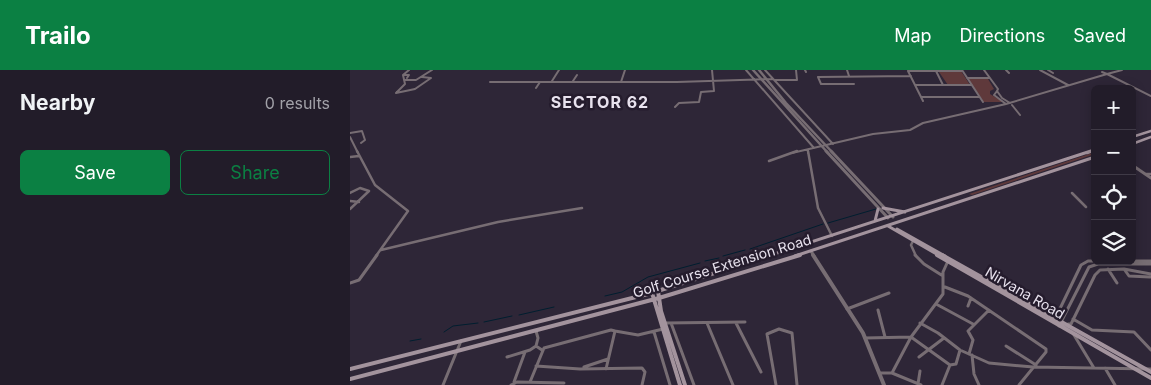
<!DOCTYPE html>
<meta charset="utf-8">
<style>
body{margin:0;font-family:Inter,sans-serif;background:#2a2531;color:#f1f3f6}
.controls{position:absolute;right:15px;top:15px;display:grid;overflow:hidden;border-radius:8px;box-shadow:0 2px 12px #0003}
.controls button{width:45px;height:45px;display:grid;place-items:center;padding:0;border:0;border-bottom:1px solid #3f3a46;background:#221c29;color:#f1f3f6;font:25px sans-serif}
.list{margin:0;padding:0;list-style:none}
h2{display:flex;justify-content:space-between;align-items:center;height:65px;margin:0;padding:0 20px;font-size:21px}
h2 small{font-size:16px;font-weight:400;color:#a2a1a8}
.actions{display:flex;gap:10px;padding:15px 20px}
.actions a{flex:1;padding:11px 0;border:1px solid #0b8043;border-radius:8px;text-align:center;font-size:18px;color:#0b8043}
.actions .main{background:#0b8043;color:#fff}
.icon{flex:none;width:28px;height:28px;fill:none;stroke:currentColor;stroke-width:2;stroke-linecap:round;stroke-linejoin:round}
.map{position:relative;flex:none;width:801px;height:315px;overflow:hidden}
header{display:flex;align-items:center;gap:30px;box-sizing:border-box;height:70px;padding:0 25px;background:#0b8043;color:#fff}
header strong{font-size:24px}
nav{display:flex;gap:28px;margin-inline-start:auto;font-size:18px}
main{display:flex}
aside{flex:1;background:#221c29}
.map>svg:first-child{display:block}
</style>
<header>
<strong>Trailo</strong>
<nav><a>Map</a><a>Directions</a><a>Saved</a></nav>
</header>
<main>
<aside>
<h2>Nearby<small>0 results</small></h2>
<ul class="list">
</ul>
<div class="actions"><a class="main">Save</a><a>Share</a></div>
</aside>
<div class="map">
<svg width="801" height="315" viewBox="0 0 801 315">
<rect width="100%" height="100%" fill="#2e2637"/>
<path fill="#5f393b" d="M611 1 620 15H598L589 2Z
M618 9H638L644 19 640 21V24L653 32H634Z
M745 82V84L622 125 619 124Z"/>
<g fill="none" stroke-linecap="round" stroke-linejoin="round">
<path stroke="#001e2f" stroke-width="1" d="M478 153 526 139
M400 179 473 154
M373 186 395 180
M355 191 369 188
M255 226 272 222 298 207 350 193
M169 245 204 237
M134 252 162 246
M94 262 103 256 128 253
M60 271 71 269"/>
<path stroke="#776d73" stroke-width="2" d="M59 0 53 5 55 14 46 23 65 19 81 8 72 7
M396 0 464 78
M415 0 483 74
M455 0 456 2
M497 0 499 6
M612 0 633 32
M634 0 648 19 647 21 652 28 660 33
M656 0 659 3
M690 0 718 15
M698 0 703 3
M558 1 573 31
M559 1H612
M586 1 593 15
M752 2 757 4 772 0
M53 5H59L57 8
M617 8H640
M54 10H66L82 0
M424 10H447L446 0
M202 11 209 0
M223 11 227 5
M140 12H327L423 9
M271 12 275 0
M504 14H471L468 7 561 6
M566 15H622
M186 18 190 12
M647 21 644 25 656 34
M571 27H629
M662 35 670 45
M325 37 329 33 349 32 351 22 364 21 362 0
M0 63 12 61 15 70 11 73
M0 67 8 83
M458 80V83
M442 83 523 64 560 60 573 53 656 34 757 4 801 26"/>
<path stroke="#776d73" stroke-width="2.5" d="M7 81 25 115 58 141 26 186
M458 81 468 138 482 166
M0 87 9 86
M419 91 447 81
M796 104H801
M0 123 10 118 19 121 0 139
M722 123 736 137
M0 131 9 132
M563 171 561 175 566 186
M31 180 148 152 232 138"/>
<path stroke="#776d73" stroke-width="3" d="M565 185 574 194 593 206
M782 191H801
M758 199 767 213
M774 199 779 206 800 207
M0 213 9 210 27 185
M595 217 618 226 696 279V282L669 315
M586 234 623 254
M618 236 621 228
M497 239 539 223
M528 240 535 267
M705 249 731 195 738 191H745
M723 249 742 260 784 262 801 280
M315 253 395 252
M321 253 344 315
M357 253 383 315
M386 253 411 302
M570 253 588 263 610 280 639 293 683 297 801 299
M718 254H721L745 205 750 200 774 199 801 204
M709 256 739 197 748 194H801
M186 261 188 268 186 276 192 280
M265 261 288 265 313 259
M304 262 320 315
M724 265 744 298
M515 268 561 267 600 295
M656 276 686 295
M619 284 623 270 618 261 639 240
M622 285 624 304 629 315
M157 287 180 280 186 276
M569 287 594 268
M186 296 230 299 292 298 295 302 292 315
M234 297 258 289
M755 298 765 315
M530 303H542L571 315
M542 303 561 267 593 224V202L598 191
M164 312 175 282
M180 312 194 278 261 260 265 261 256 299
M568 314 570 301
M93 315 111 271
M161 315 167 312 214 313
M426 315 417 264 429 259 442 263 447 315
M592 315 600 295 606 294 610 280"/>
<path stroke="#776d73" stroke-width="2.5" d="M403 0 478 83
M409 0 436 33 483 83"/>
<path stroke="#776d73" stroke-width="3" d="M476 81 538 148
M481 81 543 147
M782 95 801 108
M461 181 464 186"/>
<path stroke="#776d73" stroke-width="4" d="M463 185 513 263 534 315"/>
<path stroke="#a3939d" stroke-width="2.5" d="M782 67 801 61
M782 74 801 67
M737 83 745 80"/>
<path stroke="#a3939d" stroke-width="3" d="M533 138 555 142
M525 151 528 139
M538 156 590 186
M547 159 595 186
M418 186 741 81
M445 186 745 87"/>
<path stroke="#a3939d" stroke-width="4" d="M587 185 801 308
M592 185 801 302
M308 221 311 241 335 315
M302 223 330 315
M0 299 298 224 422 185
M0 309 309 228 450 185"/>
</g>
<g text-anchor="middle" stroke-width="5" stroke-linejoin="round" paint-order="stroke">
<g font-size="14" fill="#e8e2ee" stroke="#251c2d">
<text transform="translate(372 196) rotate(-17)" y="5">Golf Course Extension Road</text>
<text transform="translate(675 223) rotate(30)" y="5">Nirvana Road</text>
</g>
<g font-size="16" font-weight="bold" letter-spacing="1" fill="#e8e2ee" stroke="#251c2d">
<text x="250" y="38">SECTOR 62</text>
</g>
</g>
</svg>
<div class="controls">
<button>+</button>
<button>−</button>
<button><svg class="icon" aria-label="locate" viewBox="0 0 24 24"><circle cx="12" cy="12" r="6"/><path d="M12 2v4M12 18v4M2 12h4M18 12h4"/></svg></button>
<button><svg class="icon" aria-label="layers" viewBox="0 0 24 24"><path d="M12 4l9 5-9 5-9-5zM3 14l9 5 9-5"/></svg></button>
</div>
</div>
</main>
